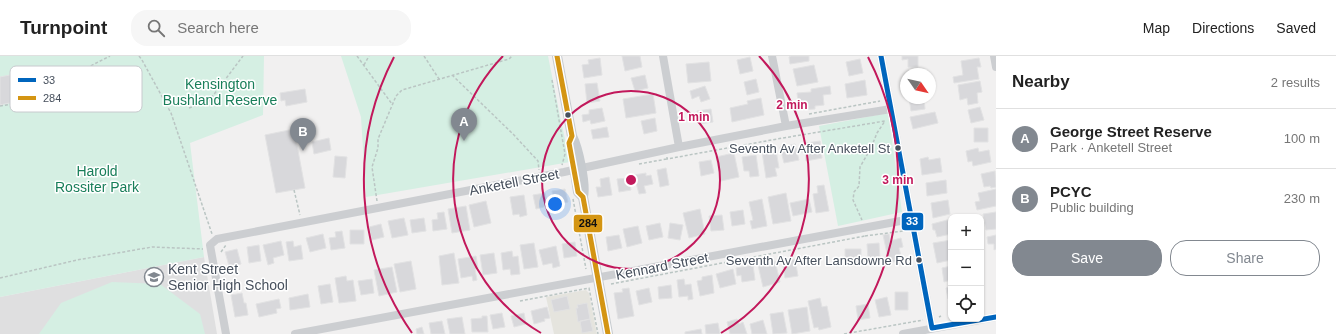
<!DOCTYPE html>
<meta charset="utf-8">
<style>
body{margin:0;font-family:Arial,sans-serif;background:#f6f6f6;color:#222}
.controls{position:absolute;right:12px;bottom:12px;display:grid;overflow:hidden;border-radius:8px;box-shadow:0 1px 3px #0004}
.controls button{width:36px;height:36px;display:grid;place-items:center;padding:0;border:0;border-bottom:1px solid #e0e0e0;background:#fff;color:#222;font:20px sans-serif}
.compass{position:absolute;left:900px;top:12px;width:36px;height:36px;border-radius:50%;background:#fff;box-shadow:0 1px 3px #0004;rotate:124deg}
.you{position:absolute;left:555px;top:148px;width:14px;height:14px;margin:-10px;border:3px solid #fff;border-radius:50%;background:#1a73e8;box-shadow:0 0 0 6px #1a73e833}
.badge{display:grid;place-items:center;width:26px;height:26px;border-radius:50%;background:#828890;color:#fff;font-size:13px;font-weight:700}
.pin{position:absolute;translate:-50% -33px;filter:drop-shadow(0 1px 2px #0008)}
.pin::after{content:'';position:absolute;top:21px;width:14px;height:12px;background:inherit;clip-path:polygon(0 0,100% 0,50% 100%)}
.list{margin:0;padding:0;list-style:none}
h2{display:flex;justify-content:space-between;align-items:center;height:52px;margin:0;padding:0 16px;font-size:17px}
h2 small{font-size:13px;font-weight:400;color:#767676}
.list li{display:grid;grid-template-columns:26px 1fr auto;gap:12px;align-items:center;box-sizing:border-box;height:60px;padding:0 16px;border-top:1px solid #e0e0e0}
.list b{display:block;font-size:15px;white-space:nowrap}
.list p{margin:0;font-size:13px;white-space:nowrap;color:#767676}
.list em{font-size:13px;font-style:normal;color:#767676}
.actions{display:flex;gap:8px;padding:12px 16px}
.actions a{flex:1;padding:9px 0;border:1px solid #828890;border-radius:16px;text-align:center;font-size:14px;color:#828890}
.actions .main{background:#828890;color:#fff}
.icon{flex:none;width:22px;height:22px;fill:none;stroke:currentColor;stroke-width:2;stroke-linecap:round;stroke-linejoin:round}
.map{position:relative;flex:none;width:996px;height:278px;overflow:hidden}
header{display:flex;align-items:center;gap:24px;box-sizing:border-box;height:56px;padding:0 20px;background:#fff;border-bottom:1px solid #e0e0e0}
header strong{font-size:19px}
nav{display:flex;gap:22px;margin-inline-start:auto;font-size:14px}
.search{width:280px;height:36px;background:#f6f6f6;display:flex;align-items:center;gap:10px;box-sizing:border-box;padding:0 14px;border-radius:16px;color:#767676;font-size:15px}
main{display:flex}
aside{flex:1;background:#fff}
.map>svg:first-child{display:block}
</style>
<header>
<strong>Turnpoint</strong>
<div class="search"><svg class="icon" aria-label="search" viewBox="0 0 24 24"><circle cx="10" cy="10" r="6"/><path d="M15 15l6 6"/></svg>Search here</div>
<nav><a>Map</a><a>Directions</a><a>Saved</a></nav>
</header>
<main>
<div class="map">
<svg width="996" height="278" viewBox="0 0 996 278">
<rect width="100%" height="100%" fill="#f1f0f0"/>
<path fill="#e5e4de" d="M586 234 589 237 597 278H554L546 241Z"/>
<path fill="#dfdfe0" d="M204 201 217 278H0V241Z"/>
<path fill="#d5efe3" d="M0 0H264L263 59 190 87 204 201 0 241Z
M341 0H548L561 65 570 106 366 141 361 61Z
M888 57 902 156 838 170 819 70Z
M112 226 160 228 200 258 205 278H39L61 247Z"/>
<path fill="#d8d8db" stroke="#e2e2e3" d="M622 0H640L642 11 625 15Z
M791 0H809V5L790 8 789 1Z
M902 0H918V11H908V3L902 4Z
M750 1 753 15 740 18 737 4Z
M600 2 602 19 584 22 582 9 589 8 588 4Z
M979 2 981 11H977L979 23 954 27 953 21 963 19 961 5Z
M860 3 863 17 849 20 846 6Z
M709 6 711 25 688 27 686 8Z
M814 9 818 26 797 30 793 13Z
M10 19 14 46 0 49V21Z
M645 19 648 32 635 35 631 22Z
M756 23 759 36 747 39 744 26Z
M865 24 867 39 847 42 845 28Z
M980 25 982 36 977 37 978 47 968 49 967 42 960 44 958 29Z
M597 27 600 45 587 47 585 28Z
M705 30 710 43 701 46 699 40 692 43 690 35Z
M830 30 831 38 823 39 824 49 815 50V53L799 54 797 37 811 36V33Z
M305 33 307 46 286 50 285 44 281 45 280 37Z
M653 38 656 57 626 62 623 43Z
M761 42 764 59 732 66 730 52 748 48 747 45Z
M909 42H924L925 53 911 55Z
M980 51 984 64 971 67 968 54Z
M602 52 605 65 591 68 590 64 583 66 582 59 589 58V54Z
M711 53 713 66 699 68 697 55Z
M935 56 938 67 913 73 910 61Z
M655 62 657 75 644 78 641 65Z
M607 71 609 81 593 83 591 74Z
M974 72H988V86H974Z
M294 73 305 132 276 137 265 79Z
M329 82 331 94 314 98 312 86Z
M820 85 822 102 806 105 805 96H801L800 88Z
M795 88 799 104 784 107 780 91Z
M978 92 979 96 989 94 991 106 973 110 972 105 968 106 966 95Z
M776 94 779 112H775L777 120 766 122 762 96Z
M734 97 739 121 721 125 716 101Z
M756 99 759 120 750 121 749 115H744L742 101Z
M335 100 347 101 345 122 333 121Z
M928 101 929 104 940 102 942 116 922 119 920 103Z
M711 104 714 117 701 120 699 106Z
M666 112 669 129 660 131 657 114Z
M995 115 996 131 991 132 990 130 984 131 981 118Z
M646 117V120L651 119 653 128 644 130 646 137 639 138 634 119Z
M609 121 612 139 598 141 596 131H601L600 123Z
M629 122 631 134 619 136 617 123Z
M946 124 947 137 927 140 926 127Z
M824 129 829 155 816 157 813 138 818 137 817 130Z
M565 133 568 146 554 149 552 135Z
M996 133V150L977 154 975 146 980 145 978 137Z
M545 137 548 150 536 153 533 139Z
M786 137 791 165 773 168 768 141Z
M524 139 527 159 520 161 519 158 513 159 510 141Z
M762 143 767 170 752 173 750 165 753 164 749 146Z
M809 143 812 156 793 160 790 147Z
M948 144 950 158 933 162 931 147Z
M486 145 491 167 474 171 469 149Z
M466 150 470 174 452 177 448 153Z
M700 153 705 178 689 182 683 157Z
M743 154 745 168 732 170 730 156Z
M444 156 447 173 433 175 432 164 438 163 437 157Z
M996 156V173L986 174 983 158Z
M722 159 724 174 711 175 709 160Z
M404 162 408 179 392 182 388 165Z
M424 162 426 175 412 177 410 164Z
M951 163V178L937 181 935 174H933L932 168Z
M660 167 663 181 649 184 646 170Z
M670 167 683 169 680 184 668 182Z
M381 168 384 181 372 184 369 171Z
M638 170 642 187 627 191 623 173Z
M350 174H364V188H350Z
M342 175 345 192 331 194 329 182 336 181 335 176Z
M323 178 326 192 310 196 306 182Z
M889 178 890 185 901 182 903 191 899 192 902 204 889 207 883 179Z
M619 179 622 192 608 195 606 181Z
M996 179V193L994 194V188H988L987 181Z
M951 184V204L937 207 933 187Z
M281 185 284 199 273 202 274 207 268 209 263 189Z
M293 185 294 191 301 189 303 203 289 205 286 186Z
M575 186 577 200 564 202 562 188Z
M534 187 538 211 524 213 520 189Z
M879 187 880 202 868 203 867 188Z
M259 189 261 205 249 207 247 191Z
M556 190 560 210 553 212 552 207 543 209 539 194Z
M237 193 241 208 229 210 225 196Z
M845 193H861V207H845Z
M512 195 513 201 518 200 520 218 511 219 510 213 503 214 501 197Z
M454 197 459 227 442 229 439 200Z
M494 197 497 217 483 219 480 199Z
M476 200 478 212 475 213 477 224 473 225 472 220 461 222 458 203Z
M795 203 798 220 785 222 783 210 789 209 788 204Z
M411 205 416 233 400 236 394 208Z
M775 205 780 226 763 231 758 209Z
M753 209 755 224 742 226 741 219 737 220 736 212Z
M951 210V224L944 226 942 212Z
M392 211 397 236 379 240 374 214Z
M733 213 736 228 720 232 716 218Z
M712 219 714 237 700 240 697 225 702 224V221Z
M346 220 347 225 353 224 356 245 339 247 335 222Z
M372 223 374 237 361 239 358 225Z
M684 223 685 229 691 228 693 243 688 244V240L679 241 677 224Z
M330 228 333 246 321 248 318 230Z
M671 229 672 242 659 243 658 231Z
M951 231V243H948L946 232Z
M629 232 634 260 618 263 614 237 623 236 622 233Z
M649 232 652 246 639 249 636 235Z
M895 236H908V254H895Z
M242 237 244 247H246L248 259 235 261 231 239Z
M308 238 310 251 290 254 289 242Z
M567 240 570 253 554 256 551 244Z
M887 241 891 259 879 261 875 244Z
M820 242 822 251 827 250 831 271 819 274 818 271 814 272 808 245Z
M279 243 281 252 276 253 277 257 259 261 256 248Z
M587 247 590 263 578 266 576 252H578L577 249Z
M868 248 870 262 858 264 856 250Z
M547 251 550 262 544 263 545 265 534 268 531 255Z
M807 251 810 275 792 278 788 254Z
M783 256 787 277 773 278 770 258Z
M502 257 505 271 493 273 490 259Z
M524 257 526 268 514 271 511 260Z
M482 260H487L488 276H472L471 263 482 262Z
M462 261 465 278H450L447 263Z
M590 263 593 275 582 277 580 265Z
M737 263 739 268 743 266 747 278H730L727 266Z
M763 264 767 278H752L750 268Z
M442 265 445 278H431L429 267Z
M718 267 720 278H706L705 269Z
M422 271 424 278H417L416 273Z
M701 273 702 278H685V276Z"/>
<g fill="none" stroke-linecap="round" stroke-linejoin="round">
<path stroke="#bac5c3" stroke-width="1.5" stroke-dasharray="3 2" stroke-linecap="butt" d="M139 0 142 4 171 57 212 178
M357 0 392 48
M424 0 439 23
M364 9 369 0
M452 19 513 78 538 105 539 114
M552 24 565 98 562 109
M0 50 18 47 110 0
M189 52 209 45 243 0
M809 58 880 45
M667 101V103L777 83 885 65 877 77 871 92 860 111 859 130 854 136 853 144 862 164
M639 108 667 103
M294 134 300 159
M573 143 586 213
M377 145 372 111 378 92V83L396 40 402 34 509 3 512 0
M865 180 903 175
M221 196 226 189
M0 222 77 204 152 191 203 193
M611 228 865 180V179
M520 245 589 232 598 278
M939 261 941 260
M844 278 923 264"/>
<path stroke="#ccced1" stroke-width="8" d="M663 0 679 91
M772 0 786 70
M881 0 932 272
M994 0 996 11
M226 278 210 189 217 183 564 116 679 91 786 70 891 53
M295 278 911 163
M903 278 996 261"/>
<path stroke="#c7cbcf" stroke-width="10" d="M557 0 572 80C578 92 586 128 583 141L608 278
M574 110 578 136 582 140"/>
<defs>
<path id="bus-1" d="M881 0 932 272
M932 272 996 261"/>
<path id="bus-2" d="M557 0 572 80 569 87 578 136 583 141 608 278"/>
</defs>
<use href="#bus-1" stroke="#fff" stroke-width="8"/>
<use href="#bus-2" stroke="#fff" stroke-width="8"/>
<use href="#bus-1" stroke="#0065bd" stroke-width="5"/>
<use href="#bus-2" stroke="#d49513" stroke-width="5"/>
</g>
<g fill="none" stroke="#c2185b" stroke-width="2">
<circle cx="631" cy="124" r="89"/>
<path d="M541 277A178 178 0 0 1 503 0M759 0A178 178 0 0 1 721 277"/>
<path d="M412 277A267 267 0 0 1 394 1M868 1A267 267 0 0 1 850 277"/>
</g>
<defs>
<symbol id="school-ring" viewBox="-11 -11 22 22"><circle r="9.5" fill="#fff" stroke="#828890" stroke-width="1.5"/><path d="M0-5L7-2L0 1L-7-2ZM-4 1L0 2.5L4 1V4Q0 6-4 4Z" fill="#828890"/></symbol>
</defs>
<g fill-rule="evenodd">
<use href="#school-ring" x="143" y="210" width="22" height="22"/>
</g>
<g fill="#47505d" stroke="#fff" stroke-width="1.5">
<circle cx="568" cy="59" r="3.5"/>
<circle cx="898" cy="92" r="3.5"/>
<circle cx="919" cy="204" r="3.5"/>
</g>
<g text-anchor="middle" stroke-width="3" stroke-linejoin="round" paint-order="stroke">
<g font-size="13" fill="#47505d" stroke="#fff" text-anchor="end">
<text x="890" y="97">Seventh Av After Anketell St</text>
<text x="912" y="209">Seventh Av After Lansdowne Rd</text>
</g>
<g font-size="14" fill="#187e59" stroke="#fff">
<text x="220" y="33">Kensington<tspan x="220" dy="16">Bushland Reserve</tspan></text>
<text x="97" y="120">Harold<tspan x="97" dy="16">Rossiter Park</tspan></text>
</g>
<g font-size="14" fill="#47505d" stroke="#fff">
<text transform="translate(514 126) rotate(-11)" y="5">Anketell Street</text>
<text transform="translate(662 210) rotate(-11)" y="5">Kennard Street</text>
</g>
<g font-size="14" fill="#47505d" stroke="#fff" text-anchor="start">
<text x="168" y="218">Kent Street<tspan x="168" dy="16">Senior High School</tspan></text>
</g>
</g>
<rect x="10" y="10" width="132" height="46" rx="6" fill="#fff" stroke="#c8cace" stroke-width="1"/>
<rect x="18" y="22" width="18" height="4" fill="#0065bd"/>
<rect x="18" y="40" width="18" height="4" fill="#d49513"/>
<g font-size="11" fill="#47505d">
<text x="43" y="28">33</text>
<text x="43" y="46">284</text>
</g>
<circle cx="631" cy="124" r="6" fill="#c2185b" stroke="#fff" stroke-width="2"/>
<g font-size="12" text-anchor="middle" font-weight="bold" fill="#c2185b" stroke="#fff" stroke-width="3" stroke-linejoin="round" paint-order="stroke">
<text x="792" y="53">2 min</text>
<text x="694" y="65">1 min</text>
<text x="898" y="128">3 min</text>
</g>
<g stroke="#fff" stroke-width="1.5">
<rect x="901" y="156" width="23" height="19" rx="4" fill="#0065bd"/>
<rect x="573" y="158" width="30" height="19" rx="4" fill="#d49513"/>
</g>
<g font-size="11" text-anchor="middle" font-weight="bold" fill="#fff">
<text x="912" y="169">33</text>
</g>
<g font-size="11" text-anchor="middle" font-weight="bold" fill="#111">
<text x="588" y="171">284</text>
</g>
</svg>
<div class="controls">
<button>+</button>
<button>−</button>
<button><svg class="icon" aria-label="locate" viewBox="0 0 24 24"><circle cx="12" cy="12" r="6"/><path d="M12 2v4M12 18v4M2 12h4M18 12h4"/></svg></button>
</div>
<svg class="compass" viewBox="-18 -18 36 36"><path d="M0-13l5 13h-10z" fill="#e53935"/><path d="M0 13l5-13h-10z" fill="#767676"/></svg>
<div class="you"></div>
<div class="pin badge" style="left:464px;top:85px">A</div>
<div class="pin badge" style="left:303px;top:95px">B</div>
</div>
<aside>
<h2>Nearby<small>2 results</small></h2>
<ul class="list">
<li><span class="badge">A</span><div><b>George Street Reserve</b><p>Park · Anketell Street</p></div><em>100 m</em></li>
<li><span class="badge">B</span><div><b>PCYC</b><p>Public building</p></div><em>230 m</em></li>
</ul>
<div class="actions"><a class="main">Save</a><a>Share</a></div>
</aside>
</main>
